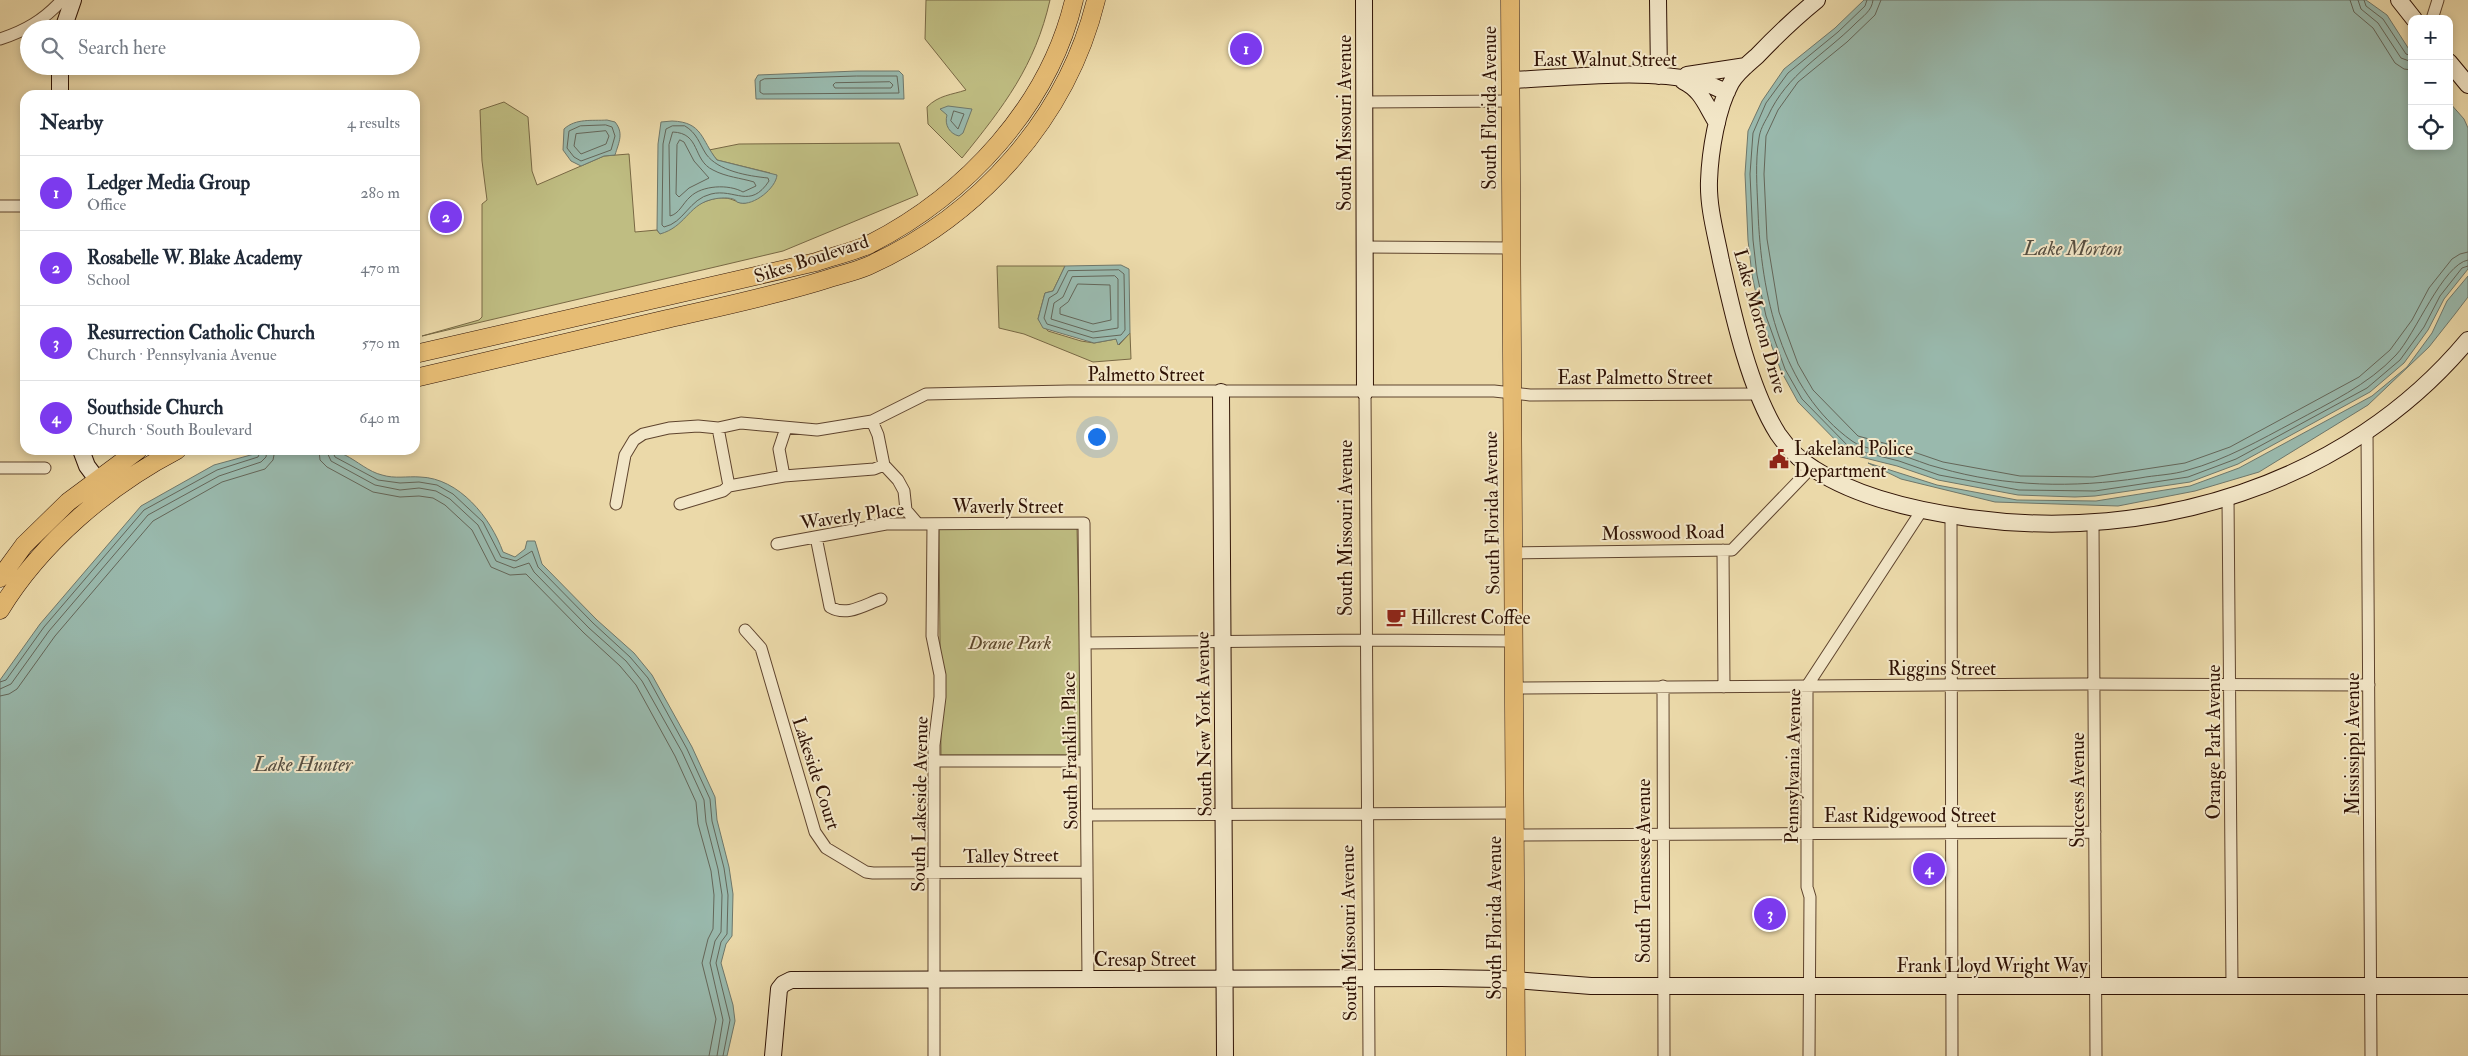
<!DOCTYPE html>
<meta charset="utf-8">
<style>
body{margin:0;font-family:"IM FELL Double Pica",serif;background:#f2f2f3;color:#1f2937}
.controls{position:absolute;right:15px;top:15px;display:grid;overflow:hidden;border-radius:10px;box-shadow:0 2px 8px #0003}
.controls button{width:45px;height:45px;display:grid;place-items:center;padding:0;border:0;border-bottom:1px solid #e0e1e3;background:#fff;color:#1f2937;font:25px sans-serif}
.you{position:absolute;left:1096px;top:436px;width:18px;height:18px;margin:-12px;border:4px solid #fff;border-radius:50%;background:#1a73e8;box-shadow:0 0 0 8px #1a73e833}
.badge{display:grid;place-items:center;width:32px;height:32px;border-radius:50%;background:#7c3aed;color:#fff;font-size:16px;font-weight:700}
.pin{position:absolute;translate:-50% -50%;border:2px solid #fff;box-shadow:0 1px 5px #0006}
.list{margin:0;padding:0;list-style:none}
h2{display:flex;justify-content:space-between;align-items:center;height:65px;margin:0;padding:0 20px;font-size:21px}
h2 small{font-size:16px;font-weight:400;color:#747a83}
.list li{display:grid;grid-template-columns:32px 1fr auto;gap:15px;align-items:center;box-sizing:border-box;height:75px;padding:0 20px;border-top:1px solid #e0e1e3}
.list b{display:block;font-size:19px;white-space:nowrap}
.list p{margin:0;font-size:16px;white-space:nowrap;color:#747a83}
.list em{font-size:16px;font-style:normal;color:#747a83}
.icon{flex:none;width:28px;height:28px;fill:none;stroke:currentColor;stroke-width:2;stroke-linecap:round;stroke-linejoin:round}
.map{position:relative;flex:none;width:2468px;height:1056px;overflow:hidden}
.search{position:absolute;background:#fff;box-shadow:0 2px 8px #0003;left:20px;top:20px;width:400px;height:55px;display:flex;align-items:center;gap:12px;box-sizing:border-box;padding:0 18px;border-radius:28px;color:#747a83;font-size:19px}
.panel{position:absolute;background:#fff;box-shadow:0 2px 8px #0003;left:20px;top:90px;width:400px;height:365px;border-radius:15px}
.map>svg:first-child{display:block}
</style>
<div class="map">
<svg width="2468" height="1056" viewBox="0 0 2468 1056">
<rect width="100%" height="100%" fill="#ebd9a9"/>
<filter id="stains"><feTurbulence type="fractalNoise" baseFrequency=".004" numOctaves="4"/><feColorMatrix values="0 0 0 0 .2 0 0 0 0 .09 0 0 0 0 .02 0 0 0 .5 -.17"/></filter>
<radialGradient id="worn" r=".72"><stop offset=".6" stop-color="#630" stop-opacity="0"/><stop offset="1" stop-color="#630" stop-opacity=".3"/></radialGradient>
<path fill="#bfbd82" stroke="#786844" d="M926 0H1050C1035 66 1004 106 962 158L928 124 927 107C939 95 951 95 966 90L925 39Z
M504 102 528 117 532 171 537 185 604 156 629 154 635 232 657 230 660 234C679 219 699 197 724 198 733 198 738 204 746 203L770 173 717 160 709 150 739 144 899 143 918 195 783 251 422 336 479 320 482 317V204L487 200 482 161 480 110Z
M997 266H1065L1053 291 1045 293 1038 319 1048 331 1081 341 1094 343 1116 339 1119 345 1130 333 1131 359 1093 362 1024 334 999 328Z
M1077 528 1082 755H941L939 529Z"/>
<path fill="#99b9ad" stroke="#6f776a" d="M1864 0H2366L2387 15 2412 54V146H2449V102L2464 119 2468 128V269L2444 299 2428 330 2404 363 2370 392 2238 464 2190 482 2095 496 2075 497 2018 495 1938 480 1897 466 1849 454 1798 402 1781 371 1761 317 1752 275 1748 240 1745 174 1748 131 1762 101 1784 69 1835 28Z
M857 71H899L903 75 904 99H756L755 80 758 75Z
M948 106 972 109 963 133 959 136C950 134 944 125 947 115L940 109Z
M607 120 615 122C624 133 619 142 615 155L604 156 581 166 571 161 563 150 564 129C576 118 592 121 607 120Z
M672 121C703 122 701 140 717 160L777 175C776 188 754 206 740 203 733 201 739 201 733 199 727 197 716 198 710 200 688 206 685 227 660 234L657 230 658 144 661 122Z
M1121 265 1129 269 1130 333 1118 345 1116 339 1094 343 1043 328 1038 319 1045 293 1053 291 1065 266Z
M2468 276V297L2455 314 2429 347 2368 405 2259 472 2195 491 2118 506 1995 502 1901 479 1868 463 1937 485 2017 500 2096 501 2190 486 2239 468 2372 396 2407 367 2432 333 2447 301Z
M269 450C292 450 323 445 345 455 357 461 369 472 382 475 395 479 407 476 420 477 459 478 491 518 503 552L515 557 525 549 527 541H535L542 564 597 620 634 653 652 675 692 747 715 797 717 820 729 867 733 894 732 936 726 944 721 963 733 1005 735 1021 727 1056H0V680L40 624 141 506 214 465Z"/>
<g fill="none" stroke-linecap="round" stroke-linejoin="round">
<path stroke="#646659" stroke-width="1" d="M1867 0 1865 6 1838 32 1788 73 1766 103 1753 133 1750 174 1753 240 1757 275 1766 316 1785 369 1802 399 1851 449 1899 461 1939 475 2019 490 2095 491 2188 477 2236 459 2367 388 2400 360 2424 327 2440 296 2462 268 2468 266
M1873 0C1872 11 1863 16 1855 24 1824 55 1787 74 1768 116 1764 123 1760 130 1759 138 1755 162 1757 187 1758 211 1761 294 1781 390 1852 441 1864 450 1885 450 1899 455 1913 458 1926 465 1940 468 2006 487 2073 488 2140 478 2155 475 2173 475 2188 470 2225 460 2260 440 2294 422 2329 403 2368 385 2396 355 2415 335 2443 264 2468 260
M1881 0 1875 15 1847 42 1798 82 1778 110 1766 136 1764 174 1767 239 1779 312 1798 364 1813 390 1858 436 1902 448 1943 462 2020 476 2093 477 2185 463 2230 447 2359 377 2390 350 2412 320 2429 288 2452 259 2460 254 2468 252
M2350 0 2354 12 2373 28 2395 63 2404 69 2412 70
M2358 0 2361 9 2378 23 2401 58 2412 62
M2364 0 2366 6 2383 19 2406 54 2412 56
M857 76H897L899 93 763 94 760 92V81L764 79Z
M890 82 893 85 891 88H835L833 85 835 83Z
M954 111 964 114 958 129 951 121Z
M606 125 612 127 615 136 611 150 581 161 574 157 567 148 569 131 580 126Z
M685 126C697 133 699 143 706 154 718 171 748 176 768 178L769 181C750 210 735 188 711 194 689 199 684 223 664 227L662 225 663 144 666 129 672 126Z
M606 131 609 136 606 144 581 154 574 146 576 134Z
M673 132C701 133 692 160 713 170 726 177 741 178 754 182L756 186 743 192C729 184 702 185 690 197 683 203 679 214 670 216L669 145Z
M680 140 684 142 694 161 709 178 689 188 679 197 676 194 677 145Z
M1119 270 1124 274 1125 330 1121 335 1093 338 1047 324 1044 318 1049 298 1057 293 1068 271Z
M1115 276 1118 279V328L1093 332 1051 319 1054 303 1063 297 1072 277Z
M1078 284 1110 285 1111 320 1093 324 1060 314V308L1068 302Z
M319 450 320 460 327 467 373 492 400 497 419 496 433 498 445 505 472 530 491 567 510 575 526 574 584 633 620 666 636 685 675 756 696 802 698 824 711 871 714 895 713 929 708 939 702 963 716 1019 709 1056
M326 450 331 461 375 485 400 490 419 488 436 491 450 499 478 525 496 561 514 568 529 563 534 572 589 628 626 661 642 681 682 752 704 800 706 822 718 869 722 895 721 932 715 941 710 963 723 1020 717 1056
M332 450 335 457 378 480 400 483 419 482 437 485 453 494 483 522 501 557 516 561 532 551 538 567 593 623 630 657 648 678 687 749 710 799 712 821 724 868 728 895 727 934 721 942 716 963 730 1020 723 1056
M0 682 6 680 44 627 144 510 217 470 258 457 261 450
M0 689 11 684 49 631 148 515 219 476 261 462 266 457 267 450
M0 696 9 694 17 689 55 636 153 521 222 482 265 469 273 460 275 450"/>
<defs>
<path id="street" d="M2432 19 2438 0
M0 39C25 31 44 20 62 0
M1364 102 1511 101
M0 206H25
M1365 247 1511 248
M1365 392 1369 1056
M872 421 878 435 884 465 898 480 904 491 906 510 918 524
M718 428 729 486
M2367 431 2371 1056
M0 468H45
M784 476 779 449 786 428
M2228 498 2232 985
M616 504 625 455 634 440 643 434 669 428 698 426 718 428 741 423 817 430 872 421 926 394 1069 391H1494L1530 395 1759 394
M680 504 723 491 729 486 784 476 874 469 884 465
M1951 516 1952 1056
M933 524 932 636 940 675V697L934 745V1056
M2093 524 2096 1056
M816 537 830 607C847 617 864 605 881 599
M777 544 886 524 1084 523 1088 979
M1723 550 1724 687
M1512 553 1732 550 1811 468
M745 630 761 648 815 832 826 848 866 872 873 873 1087 872
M1086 643 1365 640 1514 641
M1663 686 1664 1056
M1514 688 2083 684 2369 685
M935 761H1086
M1087 815 1515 813
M1515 835 2095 832
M1809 1056 1810 897 1807 887V686L1922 510"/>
<path id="secondary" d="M1364 0 1365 392
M1658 0 1659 76
M1817 0C1796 17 1776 36 1757 56 1748 64 1737 72 1731 83 1717 108 1710 152 1709 181 1708 207 1716 235 1721 261 1733 314 1749 388 1778 434 1787 447 1801 461 1814 469 1856 497 1919 511 1969 518 2152 543 2347 485 2468 340
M2399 0 2414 19
M63 29 73 0
M2449 62 2468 85
M60 66V95
M1687 75 1746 66
M1511 80C1570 78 1641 68 1699 81 1708 83 1718 89 1727 92
M1683 81C1702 90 1706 106 1717 123
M1221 392 1225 1056
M81 450 87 466 105 490
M773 1056 779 989 783 984 791 980 1441 978 1501 979 1591 986H2468"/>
<path id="primary" d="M1510 0 1516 1056
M415 354 816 262C833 256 853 252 870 244 966 195 1049 106 1074 0
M415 378C499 359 583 339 667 319 719 307 773 296 824 280 839 275 854 272 868 266 979 216 1067 118 1096 0
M0 578 24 545 68 502 138 450
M0 610C41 543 108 486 177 450"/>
</defs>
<use href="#street" stroke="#5f442e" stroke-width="13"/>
<use href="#secondary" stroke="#301305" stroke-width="18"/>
<use href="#primary" stroke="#301305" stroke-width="19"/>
<use href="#street" stroke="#f2e6c7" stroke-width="11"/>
<use href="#secondary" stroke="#f2e6c7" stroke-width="16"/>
<use href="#primary" stroke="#e6bc74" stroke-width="18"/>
</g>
<defs>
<symbol id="civic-bare" viewBox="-9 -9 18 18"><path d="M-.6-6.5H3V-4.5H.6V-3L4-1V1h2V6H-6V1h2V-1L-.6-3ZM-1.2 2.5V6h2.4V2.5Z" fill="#8f2418" stroke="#f2e6c7" stroke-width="2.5" paint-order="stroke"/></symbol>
<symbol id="cafe-bare" viewBox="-9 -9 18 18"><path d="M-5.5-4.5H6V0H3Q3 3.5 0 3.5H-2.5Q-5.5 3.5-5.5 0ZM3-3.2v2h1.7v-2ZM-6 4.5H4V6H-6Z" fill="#8f2418" stroke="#f2e6c7" stroke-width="2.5" paint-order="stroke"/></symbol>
</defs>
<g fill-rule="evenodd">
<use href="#civic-bare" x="1765" y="445" width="28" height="28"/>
<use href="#cafe-bare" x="1382" y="603" width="28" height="28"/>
</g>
<g text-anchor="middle" stroke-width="4" stroke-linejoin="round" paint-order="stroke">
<g font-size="19" fill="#301305" stroke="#f2e6c7">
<text x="1605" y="66">East Walnut Street</text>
<text transform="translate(1489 108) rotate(-90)" y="7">South Florida Avenue</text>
<text transform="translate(1344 123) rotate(-90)" y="7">South Missouri Avenue</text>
<text transform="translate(811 258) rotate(-18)" y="7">Sikes Boulevard</text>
<text transform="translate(1761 321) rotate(74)" y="7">Lake Morton Drive</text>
<text x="1146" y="381">Palmetto Street</text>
<text x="1635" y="384">East Palmetto Street</text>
<text x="1008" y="513">Waverly Street</text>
<text transform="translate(1491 513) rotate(-91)" y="7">South Florida Avenue</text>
<text transform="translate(852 515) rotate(-8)" y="7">Waverly Place</text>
<text transform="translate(1345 528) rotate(-90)" y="7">South Missouri Avenue</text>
<text transform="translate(1663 532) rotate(-1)" y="7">Mosswood Road</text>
<text x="1942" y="675">Riggins Street</text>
<text transform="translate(1203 724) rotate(-91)" y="7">South New York Avenue</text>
<text transform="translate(2213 742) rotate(-90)" y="7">Orange Park Avenue</text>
<text transform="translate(2352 744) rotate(-90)" y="7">Mississippi Avenue</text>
<text transform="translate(1069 751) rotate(-91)" y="7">South Franklin Place</text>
<text transform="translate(1792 766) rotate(-89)" y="7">Pennsylvania Avenue</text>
<text transform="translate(817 773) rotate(72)" y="7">Lakeside Court</text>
<text transform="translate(2077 790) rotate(-90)" y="7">Success Avenue</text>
<text transform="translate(919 804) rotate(-89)" y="7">South Lakeside Avenue</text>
<text x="1910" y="822">East Ridgewood Street</text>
<text transform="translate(1011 855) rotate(-1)" y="7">Talley Street</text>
<text transform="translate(1643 871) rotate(-90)" y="7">South Tennessee Avenue</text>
<text transform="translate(1494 918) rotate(-90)" y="7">South Florida Avenue</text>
<text transform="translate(1348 933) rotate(-91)" y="7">South Missouri Avenue</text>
<text x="1145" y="966">Cresap Street</text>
<text x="1992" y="972">Frank Lloyd Wright Way</text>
</g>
<g font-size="19" fill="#301305" stroke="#f2e6c7" text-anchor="start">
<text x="1794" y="455">Lakeland Police<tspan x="1794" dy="22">Department</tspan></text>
<text x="1411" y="624">Hillcrest Coffee</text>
</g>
<g font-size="19" font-style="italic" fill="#5b462a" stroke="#f2e6c7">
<text x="1010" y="649">Drane Park</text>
</g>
<g font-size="20" font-style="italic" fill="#554d40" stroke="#f2e6c7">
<text x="2073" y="255">Lake Morton</text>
<text x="303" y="771">Lake Hunter</text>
</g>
</g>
<rect width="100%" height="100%" filter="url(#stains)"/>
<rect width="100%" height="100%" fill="url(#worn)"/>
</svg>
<div class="controls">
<button>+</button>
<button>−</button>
<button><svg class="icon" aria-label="locate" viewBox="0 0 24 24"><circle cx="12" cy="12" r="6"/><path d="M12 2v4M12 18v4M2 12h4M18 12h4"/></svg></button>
</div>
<div class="you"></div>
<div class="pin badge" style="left:1246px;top:49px">1</div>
<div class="pin badge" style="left:446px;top:217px">2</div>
<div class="pin badge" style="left:1770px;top:914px">3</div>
<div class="pin badge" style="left:1929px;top:869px">4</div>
<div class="search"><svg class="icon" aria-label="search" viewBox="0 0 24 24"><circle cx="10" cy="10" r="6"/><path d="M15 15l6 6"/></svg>Search here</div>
<section class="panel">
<h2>Nearby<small>4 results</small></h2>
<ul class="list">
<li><span class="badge">1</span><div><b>Ledger Media Group</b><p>Office</p></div><em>280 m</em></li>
<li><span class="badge">2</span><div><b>Rosabelle W. Blake Academy</b><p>School</p></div><em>470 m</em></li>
<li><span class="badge">3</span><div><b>Resurrection Catholic Church</b><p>Church · Pennsylvania Avenue</p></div><em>570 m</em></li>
<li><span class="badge">4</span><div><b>Southside Church</b><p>Church · South Boulevard</p></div><em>640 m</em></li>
</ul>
</section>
</div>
